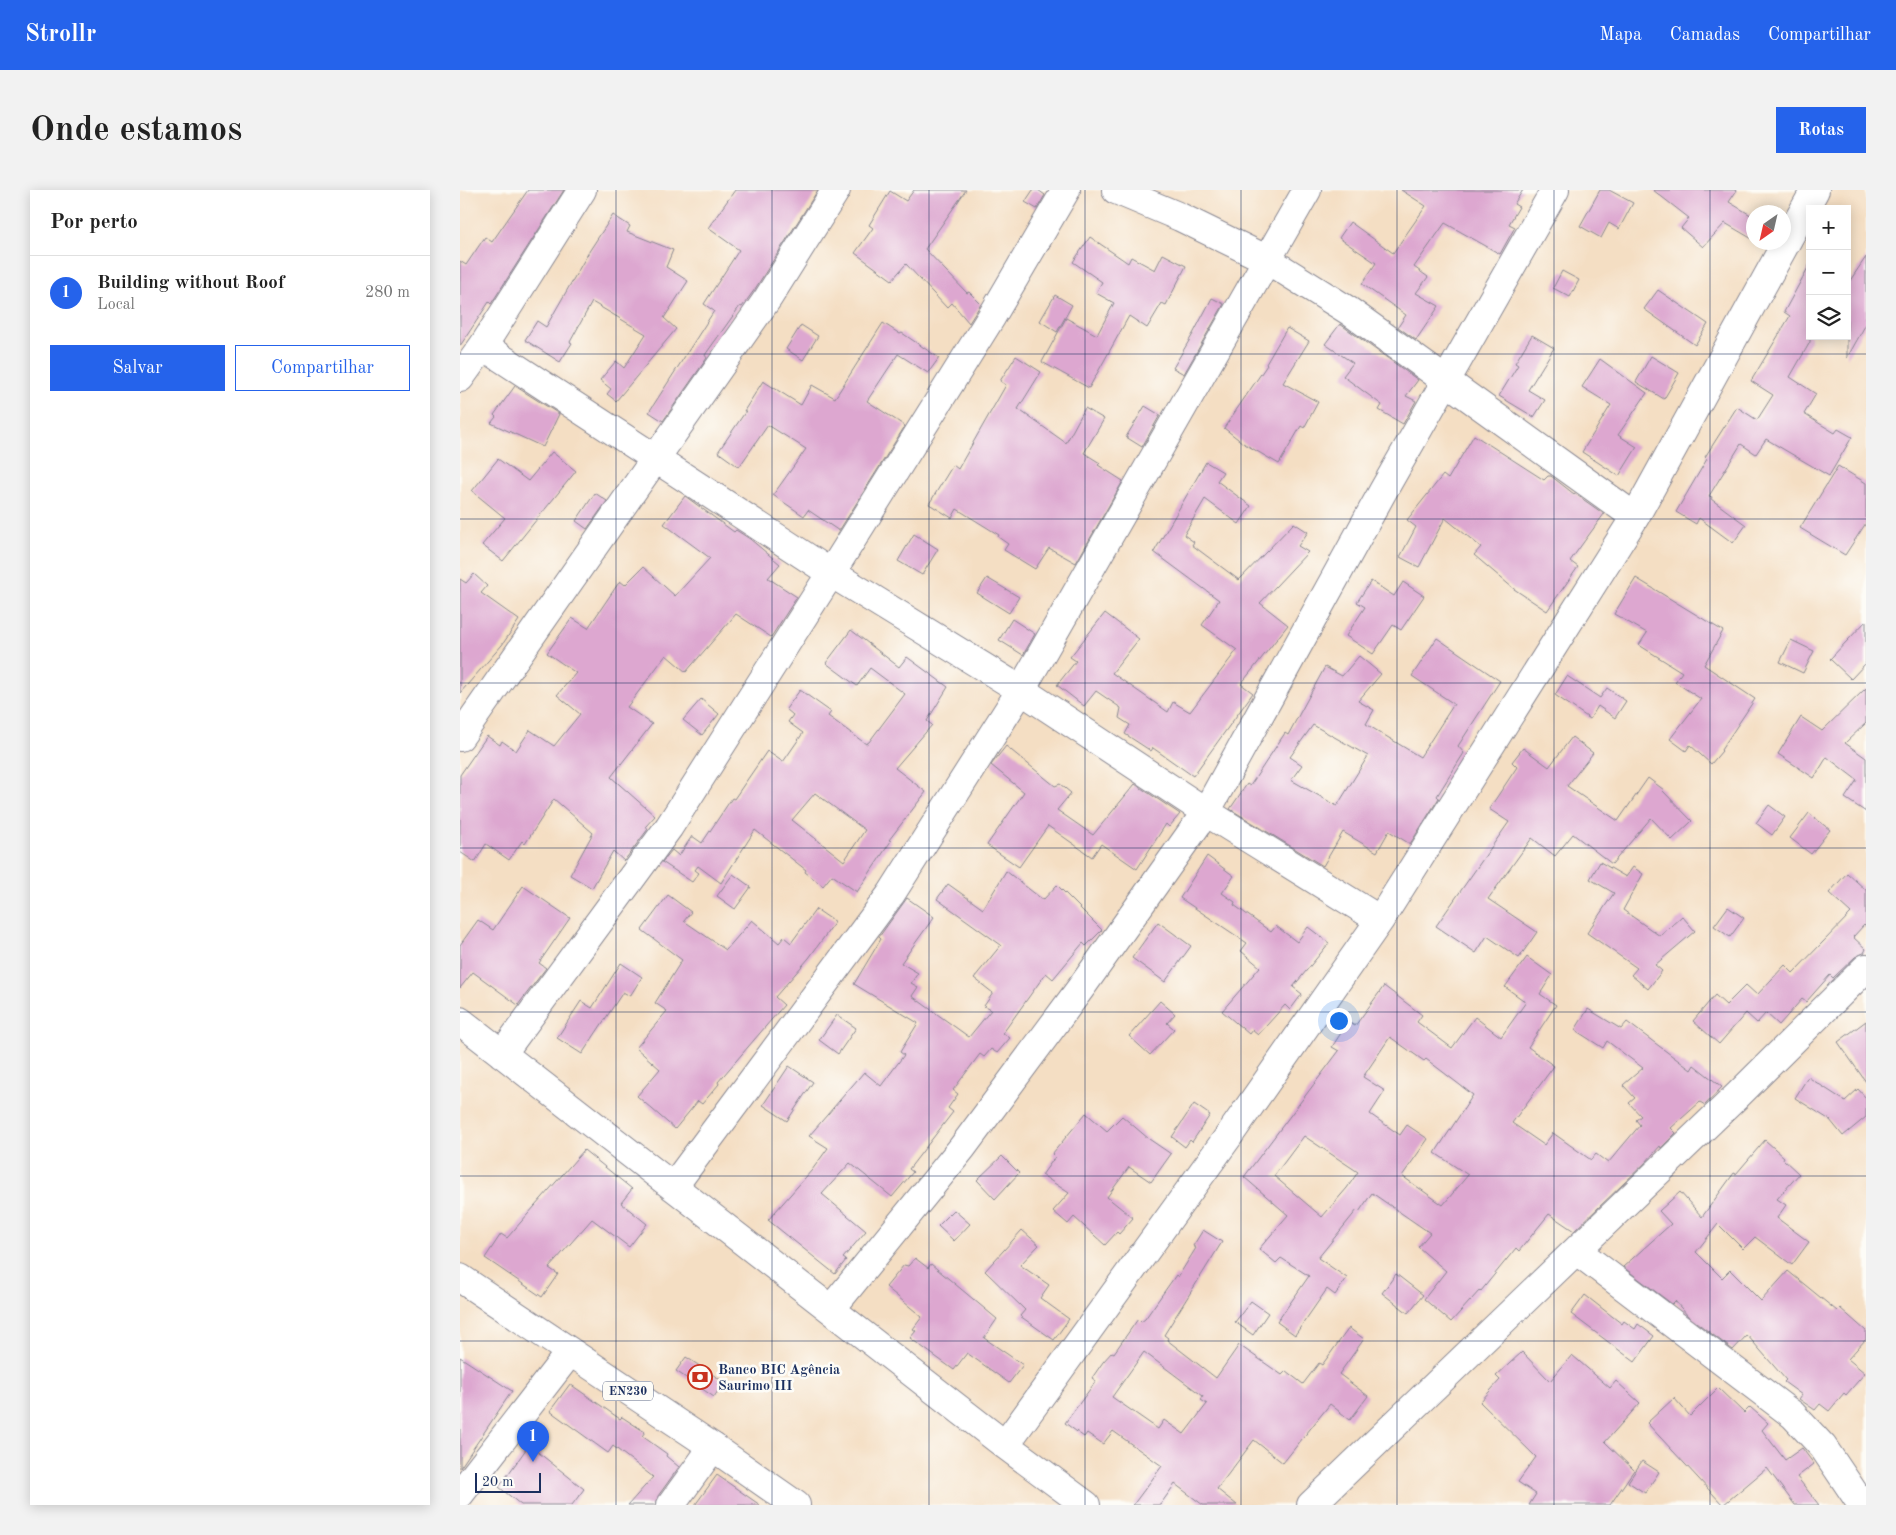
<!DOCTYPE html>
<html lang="pt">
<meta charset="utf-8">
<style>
body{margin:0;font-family:"Old Standard TT",serif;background:#f2f2f2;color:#222}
.controls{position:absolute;right:15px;top:15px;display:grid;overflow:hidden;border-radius:0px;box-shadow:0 2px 12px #0003}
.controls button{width:45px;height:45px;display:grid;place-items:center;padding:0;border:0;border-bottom:1px solid #e0e0e0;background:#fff;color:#222;font:25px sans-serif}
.compass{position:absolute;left:1286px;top:15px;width:45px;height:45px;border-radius:50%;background:#fff;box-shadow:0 2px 12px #0003;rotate:214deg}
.scale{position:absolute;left:15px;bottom:12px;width:66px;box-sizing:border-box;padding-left:5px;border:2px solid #1b2f5e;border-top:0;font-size:14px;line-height:18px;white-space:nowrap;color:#1b2f5e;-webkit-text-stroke:4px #fdfcf7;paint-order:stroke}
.you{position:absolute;left:878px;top:830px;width:18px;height:18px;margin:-12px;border:4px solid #fff;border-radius:50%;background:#1a73e8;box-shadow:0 0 0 8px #1a73e833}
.badge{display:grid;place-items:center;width:32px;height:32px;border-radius:50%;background:#2563eb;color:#fff;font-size:16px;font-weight:700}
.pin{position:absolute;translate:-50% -41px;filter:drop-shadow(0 1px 2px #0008)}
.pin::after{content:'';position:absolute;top:26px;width:18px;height:15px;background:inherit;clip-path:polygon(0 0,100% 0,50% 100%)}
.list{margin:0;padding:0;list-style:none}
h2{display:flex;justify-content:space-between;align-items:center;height:65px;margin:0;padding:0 20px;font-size:21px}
h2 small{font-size:16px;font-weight:400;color:#767676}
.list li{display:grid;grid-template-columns:32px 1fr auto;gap:15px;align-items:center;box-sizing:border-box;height:75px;padding:0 20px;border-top:1px solid #e0e0e0}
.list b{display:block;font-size:19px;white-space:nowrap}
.list p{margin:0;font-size:16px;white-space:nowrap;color:#767676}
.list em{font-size:16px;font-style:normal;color:#767676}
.actions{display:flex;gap:10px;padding:15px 20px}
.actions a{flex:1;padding:11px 0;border:1px solid #2563eb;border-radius:0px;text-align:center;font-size:18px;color:#2563eb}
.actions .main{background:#2563eb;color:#fff}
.icon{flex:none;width:28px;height:28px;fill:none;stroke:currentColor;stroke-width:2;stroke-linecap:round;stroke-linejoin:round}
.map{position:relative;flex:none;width:1406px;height:1315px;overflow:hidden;border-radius:0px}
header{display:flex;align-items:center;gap:30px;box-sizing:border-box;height:70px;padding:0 25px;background:#2563eb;color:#fff}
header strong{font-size:24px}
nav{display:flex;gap:28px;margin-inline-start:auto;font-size:18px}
.intro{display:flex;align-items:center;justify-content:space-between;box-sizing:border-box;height:120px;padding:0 30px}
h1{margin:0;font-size:35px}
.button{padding:12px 22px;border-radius:0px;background:#2563eb;color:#fff;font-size:18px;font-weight:700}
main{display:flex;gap:30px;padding:0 30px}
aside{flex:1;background:#fff;border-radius:0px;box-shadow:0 2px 12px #0003}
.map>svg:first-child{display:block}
</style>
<header>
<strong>Strollr</strong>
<nav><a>Mapa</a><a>Camadas</a><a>Compartilhar</a></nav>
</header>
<div class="intro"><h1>Onde estamos</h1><a class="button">Rotas</a></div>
<main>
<aside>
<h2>Por perto<small></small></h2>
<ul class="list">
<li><span class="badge">1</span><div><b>Building without Roof</b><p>Local</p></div><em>280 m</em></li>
</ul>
<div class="actions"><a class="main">Salvar</a><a>Compartilhar</a></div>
</aside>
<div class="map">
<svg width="1406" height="1315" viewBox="0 0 1406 1315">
<rect width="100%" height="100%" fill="#fdfcf7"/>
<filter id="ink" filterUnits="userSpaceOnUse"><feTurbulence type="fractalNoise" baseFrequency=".02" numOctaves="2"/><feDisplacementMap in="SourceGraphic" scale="10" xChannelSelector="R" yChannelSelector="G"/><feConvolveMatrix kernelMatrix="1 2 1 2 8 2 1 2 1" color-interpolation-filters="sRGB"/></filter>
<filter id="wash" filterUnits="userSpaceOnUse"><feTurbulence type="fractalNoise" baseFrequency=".0096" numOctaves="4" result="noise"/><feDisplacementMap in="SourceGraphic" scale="20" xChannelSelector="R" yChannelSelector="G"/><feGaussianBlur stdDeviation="1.12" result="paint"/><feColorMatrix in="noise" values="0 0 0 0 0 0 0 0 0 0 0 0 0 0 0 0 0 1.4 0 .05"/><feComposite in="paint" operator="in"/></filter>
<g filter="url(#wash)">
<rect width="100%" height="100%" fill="#f4dec3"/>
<g id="blocks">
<path fill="#dda7d0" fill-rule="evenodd" d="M68 0H104L31 114 29 112 0 156V71L6 75 25 47 32 52Z
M275 0H358L295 99 282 117 280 116 245 165 247 168 203 231 189 222 254 121 244 114 279 60 248 38Z
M454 0H506L465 59 507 103 509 102 521 114 509 133 492 113 487 118 446 74 432 90 395 63 413 38 409 35 430 1 446 11Z
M573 0H578L585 5 577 19 565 12Z
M941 0H1063L1054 14 1059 17 1049 34 1055 37 1040 64 985 33 954 77 968 87 956 103 979 116 956 150 938 137 946 125 902 94 916 73 879 48 890 32 933 63 966 16Z
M1140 0H1149L1173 13 1159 39 1149 33 1141 48 1120 36Z
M1193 0H1277L1269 12 1294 27V50L1265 33 1243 57 1221 38 1229 28Z
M153 25 170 36 167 42 213 60 206 77 228 91 204 128 216 139 156 211 147 204 151 199 140 190 156 171 164 178 186 144 132 112 110 152 112 153 100 172 65 150 77 131 86 137 130 60Z
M630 47 668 73 671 67 695 80 703 64 726 76 706 115 702 113 687 138 669 126 629 198 582 172 606 128 637 145 654 113 636 103 642 92 613 72Z
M1406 67V134L1387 168V95Z
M1350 74V152L1330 187 1356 204 1344 224 1375 243 1378 239 1392 247 1369 286 1306 249 1296 264 1281 254 1249 306 1252 307 1251 309 1286 335 1273 353 1239 328 1236 334 1216 322 1247 269 1245 267 1277 217 1297 230 1313 205 1291 191 1330 126 1324 122Z
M1102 81 1119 90 1110 107 1093 98Z
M1198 100 1248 134 1235 155 1184 119Z
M595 105 612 115 597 142 580 131Z
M752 108 764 114 724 184 713 178 733 144Z
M423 133 440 144 442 143 479 168 468 183 438 164 407 211 445 236 379 341 348 320 344 326 313 305 346 259 308 235 279 277 258 262 286 221H284L303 191 341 215 352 195 375 208Z
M880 134 958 190 946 206 956 211 943 234 919 220 922 215 883 186 893 173 865 154Z
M341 135 358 146 343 170 326 159Z
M827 138 849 151 823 193 858 212 844 238 841 236 819 274 783 253 764 238 807 175 806 174Z
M1072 145 1094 158 1068 200 1085 210 1074 227 1039 206 1058 175 1055 173Z
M556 166 581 182 558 219 606 253 625 218 644 229 624 263 640 273 638 275 663 291 616 373 589 358 575 379 544 360 548 354 538 347 539 345 497 319 492 328 469 314 493 275 498 279 546 195 540 191Z
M1191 166 1219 183 1204 209 1176 192Z
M1140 169 1187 203 1158 245 1177 257 1159 286 1122 262 1151 215 1122 197Z
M55 196 99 224 83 257 31 233 36 227 34 225Z
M685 216 700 225 682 257 666 247Z
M1014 245 1084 290 1088 286H1091L1114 304V303L1144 324 1110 371 1118 377 1087 421 1054 399 1014 365 1021 357 985 328 959 377 940 367 956 337 947 330 983 285 988 289Z
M92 262 116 281 43 371 22 355 45 328 12 301 38 269 68 291Z
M746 272 763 282 757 291 791 316 779 334 745 309 724 345 734 352 732 355 779 390 834 333 848 342 838 356 848 362 800 413 828 435 781 494 793 503 733 586 693 558 691 561 665 544 670 535 659 528 661 518 636 501 624 516 597 495 616 471 610 467 645 423 679 449 652 483 708 522 713 512 730 522 777 460 742 435 759 410 694 362Z
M1378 276 1406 293V333L1385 365 1340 338Z
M135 303 147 311 127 339 116 331Z
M225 306 274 342 276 340 290 349 320 374 308 388 337 407 311 447 276 424 226 482 206 465 167 517 192 534 151 587 195 626 186 636 188 639 164 671 153 661 132 698 110 685 133 643 94 609 65 654 62 651 49 670 26 654 15 672 0 662V585L27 546 40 555 42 551 56 561 70 540 94 556 120 524 97 505 116 483 87 463 112 428 128 438 160 391 165 395 183 377 215 406 250 368 204 334Z
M454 344 478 359 462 385 438 371Z
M14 384 27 396 21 403 59 430 42 455 0 503V389L6 393Z
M527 388 559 407 549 423 517 403Z
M1176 388 1263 441 1244 475 1295 509 1261 560 1262 561 1251 574 1230 555 1226 561 1210 549 1241 509 1215 492 1222 482 1179 455 1187 443 1154 424Z
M911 391 934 406 943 392 964 406 941 440 933 435 913 464 886 446 905 417 897 412Z
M552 429 575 444 563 465 539 450Z
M1406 431V473L1391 489 1370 469Z
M391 440 439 477 447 467 488 497 467 531 472 535 435 578 466 602 429 650 431 651 397 702 372 685 363 696 345 682 346 680 295 640 261 693 238 676 235 680 239 683 232 692 202 672 212 660 219 666 232 646 242 653 272 608 274 609 307 561 323 572 343 543 328 532 333 525 326 519 340 500 371 522 368 526 406 554 409 552 445 504 410 478 397 496 366 473ZM355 603 405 640 384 671 332 630Z
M977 448 1040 491 998 556 1004 563 977 606 979 608 950 654 929 641 917 662 883 642 863 676 770 619 787 594 790 596 825 543 828 545 865 477 882 486 899 466 921 484 898 511 914 520 906 534 960 567 994 514 952 486ZM853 535 908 566 877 616 831 590 842 575 830 567Z
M1331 450 1354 461 1343 483 1320 472Z
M1107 486 1140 508 1147 498 1166 511 1155 528 1138 516 1130 529 1095 505Z
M1406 498V533L1385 553 1406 568V622L1385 608 1397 590 1367 567 1354 588 1318 564 1341 527 1362 541Z
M241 509 259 524 242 545 223 530Z
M1112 547 1133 563 1107 596 1158 631 1188 588 1204 600 1203 601 1232 631 1212 650 1191 628 1152 674 1113 644 1095 666 1072 648 1028 709 1077 742 1059 768 1027 746 1016 763 976 736 1049 632 1029 619 1057 577 1052 572 1063 558 1089 577Z
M546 556 595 596 600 594 611 603 597 620 633 645 675 594 720 624 709 637 706 634 677 679 641 654 632 667 588 636 559 677 527 655 564 602 531 575Z
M1309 615 1325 627 1312 645 1296 633Z
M1349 623 1370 640 1351 664 1330 648Z
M747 666 774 686 762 703 775 712 774 715 811 742 816 736 837 752 848 737 869 753 833 797 842 804 830 820 825 815 798 845 792 840 789 844 762 821 800 777 781 761 787 753 720 708Z
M1140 672 1166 687 1173 677 1183 684 1163 720 1200 746 1222 726 1235 741 1195 775 1202 781 1188 799 1171 785 1177 778 1127 743 1154 703 1130 689Z
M546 681 583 710 597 695 642 740 626 756 623 753 593 789 586 783 543 843 550 848 537 863 531 859 524 867 520 864 493 900 498 904 488 918 493 922 449 979 453 982 432 1007 390 973 362 1004 406 1041 383 1068 386 1070 375 1084 308 1030 352 980 368 958 349 946 404 882 421 896 444 865 440 862 458 833 394 794 421 749 419 747 447 708 474 727 441 773 458 783 451 793 458 797 452 806 509 847 531 820 524 816 533 803 514 788 541 755 477 709 488 694 523 719Z
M1387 683 1406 700V737L1404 735 1393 747 1406 759 1404 763 1395 767 1373 788 1370 785 1346 812 1342 809 1319 835 1306 823 1297 833 1286 823 1259 854 1233 831 1255 805 1266 815 1286 795 1297 805 1325 775 1333 783 1391 723 1369 703Z
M273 684 291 697 275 719 257 706Z
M63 696 110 728 79 773 86 778 58 815 13 782 0 798V755L18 730 33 740Z
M208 705 231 722 224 731 266 760 292 730 319 753 324 747 331 753 356 719 375 732 349 768 315 807 324 815 258 892 259 894 242 914 238 911 215 939 177 906 200 879 176 858 207 821 195 813 222 770 182 740Z
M1268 717 1284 728 1270 747 1254 736Z
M698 732 731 756 705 792 672 768Z
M1067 767 1092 785 1080 804 1096 815 1068 857 1094 876 1052 933 1084 955 1093 943 1131 970 1136 964 1148 973 1180 935 1176 930 1181 926 1169 913 1175 908 1163 895 1183 878 1147 851 1143 858 1115 840 1128 819 1161 839 1167 832 1231 880 1234 875 1262 897 1245 915 1240 912 1211 938 1216 943 1201 958 1200 956 1186 972 1114 1041 1089 1024 1059 1061 1056 1058 1021 1101 1020 1100 991 1132 964 1109 986 1081 958 1057 970 1043 912 1003 899 1022 897 1020 858 1068 887 1088 875 1105 867 1099 835 1145 817 1132 849 1086 821 1068 816 1073 799 1059 828 1025 784 987 879 861 872 857 888 832 895 836 924 796 962 825 957 832 992 858 1015 827 1041 847 1066 812 1045 797ZM930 847 964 871 966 869 1013 905 975 963 1008 985 983 1015 942 986 968 949 947 935 940 945 910 924 925 901 903 887ZM844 946 898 982 887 998 862 1027 814 986Z
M161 773 182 787 170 806 163 802 122 864 97 848 121 811 132 818Z
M700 811 715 824 707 833 714 839 690 865 669 846Z
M377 825 396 838 378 864 359 850Z
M1406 831V892L1378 852Z
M329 876 353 892 327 931 303 915Z
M1348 887 1385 911 1398 899 1406 908V927L1383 946 1370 930 1335 908Z
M734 914 750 925 732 952 730 950 725 957 712 947Z
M626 923 647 941 662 926 689 949 711 964 691 992 669 977 647 1007 673 1028 659 1044 657 1042 645 1055 614 1027 608 1034 593 1021 609 1003 582 985 595 967 592 964Z
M1305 950 1324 967 1323 969 1339 984 1317 1009 1326 1015 1317 1028 1349 1052 1332 1075 1295 1047 1283 1059 1258 1034 1236 1062 1262 1088 1270 1080 1301 1111 1328 1081 1377 1121 1380 1118 1406 1141V1149L1388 1169 1405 1183 1386 1205 1384 1203 1369 1221 1360 1214 1355 1220 1339 1209 1342 1205 1324 1192 1326 1190 1287 1145 1273 1160 1228 1126 1215 1111 1212 1114 1163 1077 1211 1034 1199 1021 1220 1002 1242 1027 1274 983 1276 984Z
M124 960 172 999 161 1013 187 1034 169 1057 132 1029 89 1078 98 1084 82 1107 25 1068 41 1044 47 1048Z
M542 966 559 983 535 1009 517 990Z
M494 1020 510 1034 494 1051 478 1036Z
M562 1040 579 1055 560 1075 589 1095 580 1108 609 1129 594 1150 560 1126 565 1120 525 1081Z
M743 1040 762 1052 704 1145 708 1148 707 1150 756 1188 779 1155 822 1185 826 1181 843 1194 859 1173 862 1175 889 1138 904 1149 879 1184 908 1206 890 1230 870 1214 823 1273 794 1250 757 1299 777 1315H743L715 1294 700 1315H673L702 1276 653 1241 643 1254 627 1243 624 1247 605 1233 636 1191 632 1188 643 1172 652 1162 654 1163 678 1129 681 1132 685 1129 716 1085 718 1087 736 1058 733 1056ZM684 1162 743 1206 741 1210 747 1214 724 1244 704 1230 698 1239 652 1207Z
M455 1068 468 1078 471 1074 537 1129 524 1148 563 1175 549 1193 507 1163 494 1180 450 1148 456 1141 453 1139 462 1127 426 1097 444 1075 448 1076Z
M936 1084 963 1105 948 1123 922 1103Z
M1125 1105 1162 1134 1164 1131 1175 1139 1178 1134 1194 1146 1175 1172 1111 1124Z
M791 1111 808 1123 793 1145 775 1132Z
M1062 1162 1090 1191 1112 1165 1150 1198 1156 1191 1180 1213 1145 1252 1174 1280 1150 1315H1069L1076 1304 1058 1292 1076 1267 1020 1212 1040 1190 1036 1186Z
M0 1167 52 1201 0 1278Z
M226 1167 264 1192 254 1207 216 1181Z
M110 1194 160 1229 162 1227 185 1242 182 1246 207 1264 206 1266 219 1277 198 1306 196 1315H168L193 1287 153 1256 148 1263 90 1221Z
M1258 1198 1284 1223 1290 1217 1308 1233 1302 1240 1325 1270 1342 1258 1354 1274 1337 1287 1359 1315H1335L1307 1278 1263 1315 1187 1233 1214 1208 1230 1226Z
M69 1255 124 1299 112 1315H61L39 1297Z
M1182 1271 1199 1282 1185 1303 1168 1292Z
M257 1285 300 1315H235Z"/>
</g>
</g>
<g filter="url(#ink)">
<use href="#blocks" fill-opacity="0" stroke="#888690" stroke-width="1"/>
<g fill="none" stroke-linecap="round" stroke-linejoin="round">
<defs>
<path id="minor" d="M656 0 720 27 806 69 889 121 1175 327
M23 156 371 383 561 500 746 622 920 730
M0 188 23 156 122 0
M0 547 308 108 376 0
M0 831 545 1255 626 1315
M42 864 209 637 371 383 532 126 606 0
M213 997 431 704 561 500 847 0
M1117 1061 1333 1225 1363 1257 1402 1315
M371 1119 502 958 623 795 746 622 923 301 1095 0
M545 1255 768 947 920 730 1175 327 1355 0
M0 1304 110 1162
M211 1315 253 1257
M851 1315 1279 904 1406 778"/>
<path id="major" d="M0 1088 253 1257 336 1315"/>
</defs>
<use href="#minor" stroke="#888690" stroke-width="30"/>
<use href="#major" stroke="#888690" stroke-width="30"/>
<use href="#minor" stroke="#fff" stroke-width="28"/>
<use href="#major" stroke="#fff" stroke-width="28"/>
</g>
</g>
<path fill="none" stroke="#1b2f5e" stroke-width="1" stroke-opacity="0.55" d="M156 0V1315M312 0V1315M469 0V1315M625 0V1315M781 0V1315M937 0V1315M1094 0V1315M1250 0V1315M0 164H1406M0 329H1406M0 493H1406M0 658H1406M0 822H1406M0 986H1406M0 1151H1406"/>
<defs>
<symbol id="bank-ring" viewBox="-11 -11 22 22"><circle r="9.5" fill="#fdfcf7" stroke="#c8321e" stroke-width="1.5"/><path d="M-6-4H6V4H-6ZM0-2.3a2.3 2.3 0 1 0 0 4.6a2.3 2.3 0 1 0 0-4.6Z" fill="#c8321e"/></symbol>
</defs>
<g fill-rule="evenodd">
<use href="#bank-ring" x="226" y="1173" width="28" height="28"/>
</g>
<g text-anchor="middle" stroke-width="5" stroke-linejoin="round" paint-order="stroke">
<rect fill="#fdfcf7" stroke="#5f6c8c" stroke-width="1" x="143" y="1191.5" width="50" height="19" rx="4"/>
<g font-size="12" font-weight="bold" fill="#1b2f5e">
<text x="168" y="1205">EN230</text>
</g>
<g font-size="14" font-weight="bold" fill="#1b2f5e" stroke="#fdfcf7" text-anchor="start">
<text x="258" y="1184">Banco BIC Agência<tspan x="258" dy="16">Saurimo III</tspan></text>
</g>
</g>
</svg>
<div class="controls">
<button>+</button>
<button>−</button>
<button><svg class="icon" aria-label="layers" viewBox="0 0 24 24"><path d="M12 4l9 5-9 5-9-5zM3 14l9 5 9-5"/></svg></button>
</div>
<svg class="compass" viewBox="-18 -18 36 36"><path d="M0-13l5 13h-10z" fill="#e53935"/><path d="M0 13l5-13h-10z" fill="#767676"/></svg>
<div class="scale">20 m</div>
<div class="you"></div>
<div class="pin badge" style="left:73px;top:1272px">1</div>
</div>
</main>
